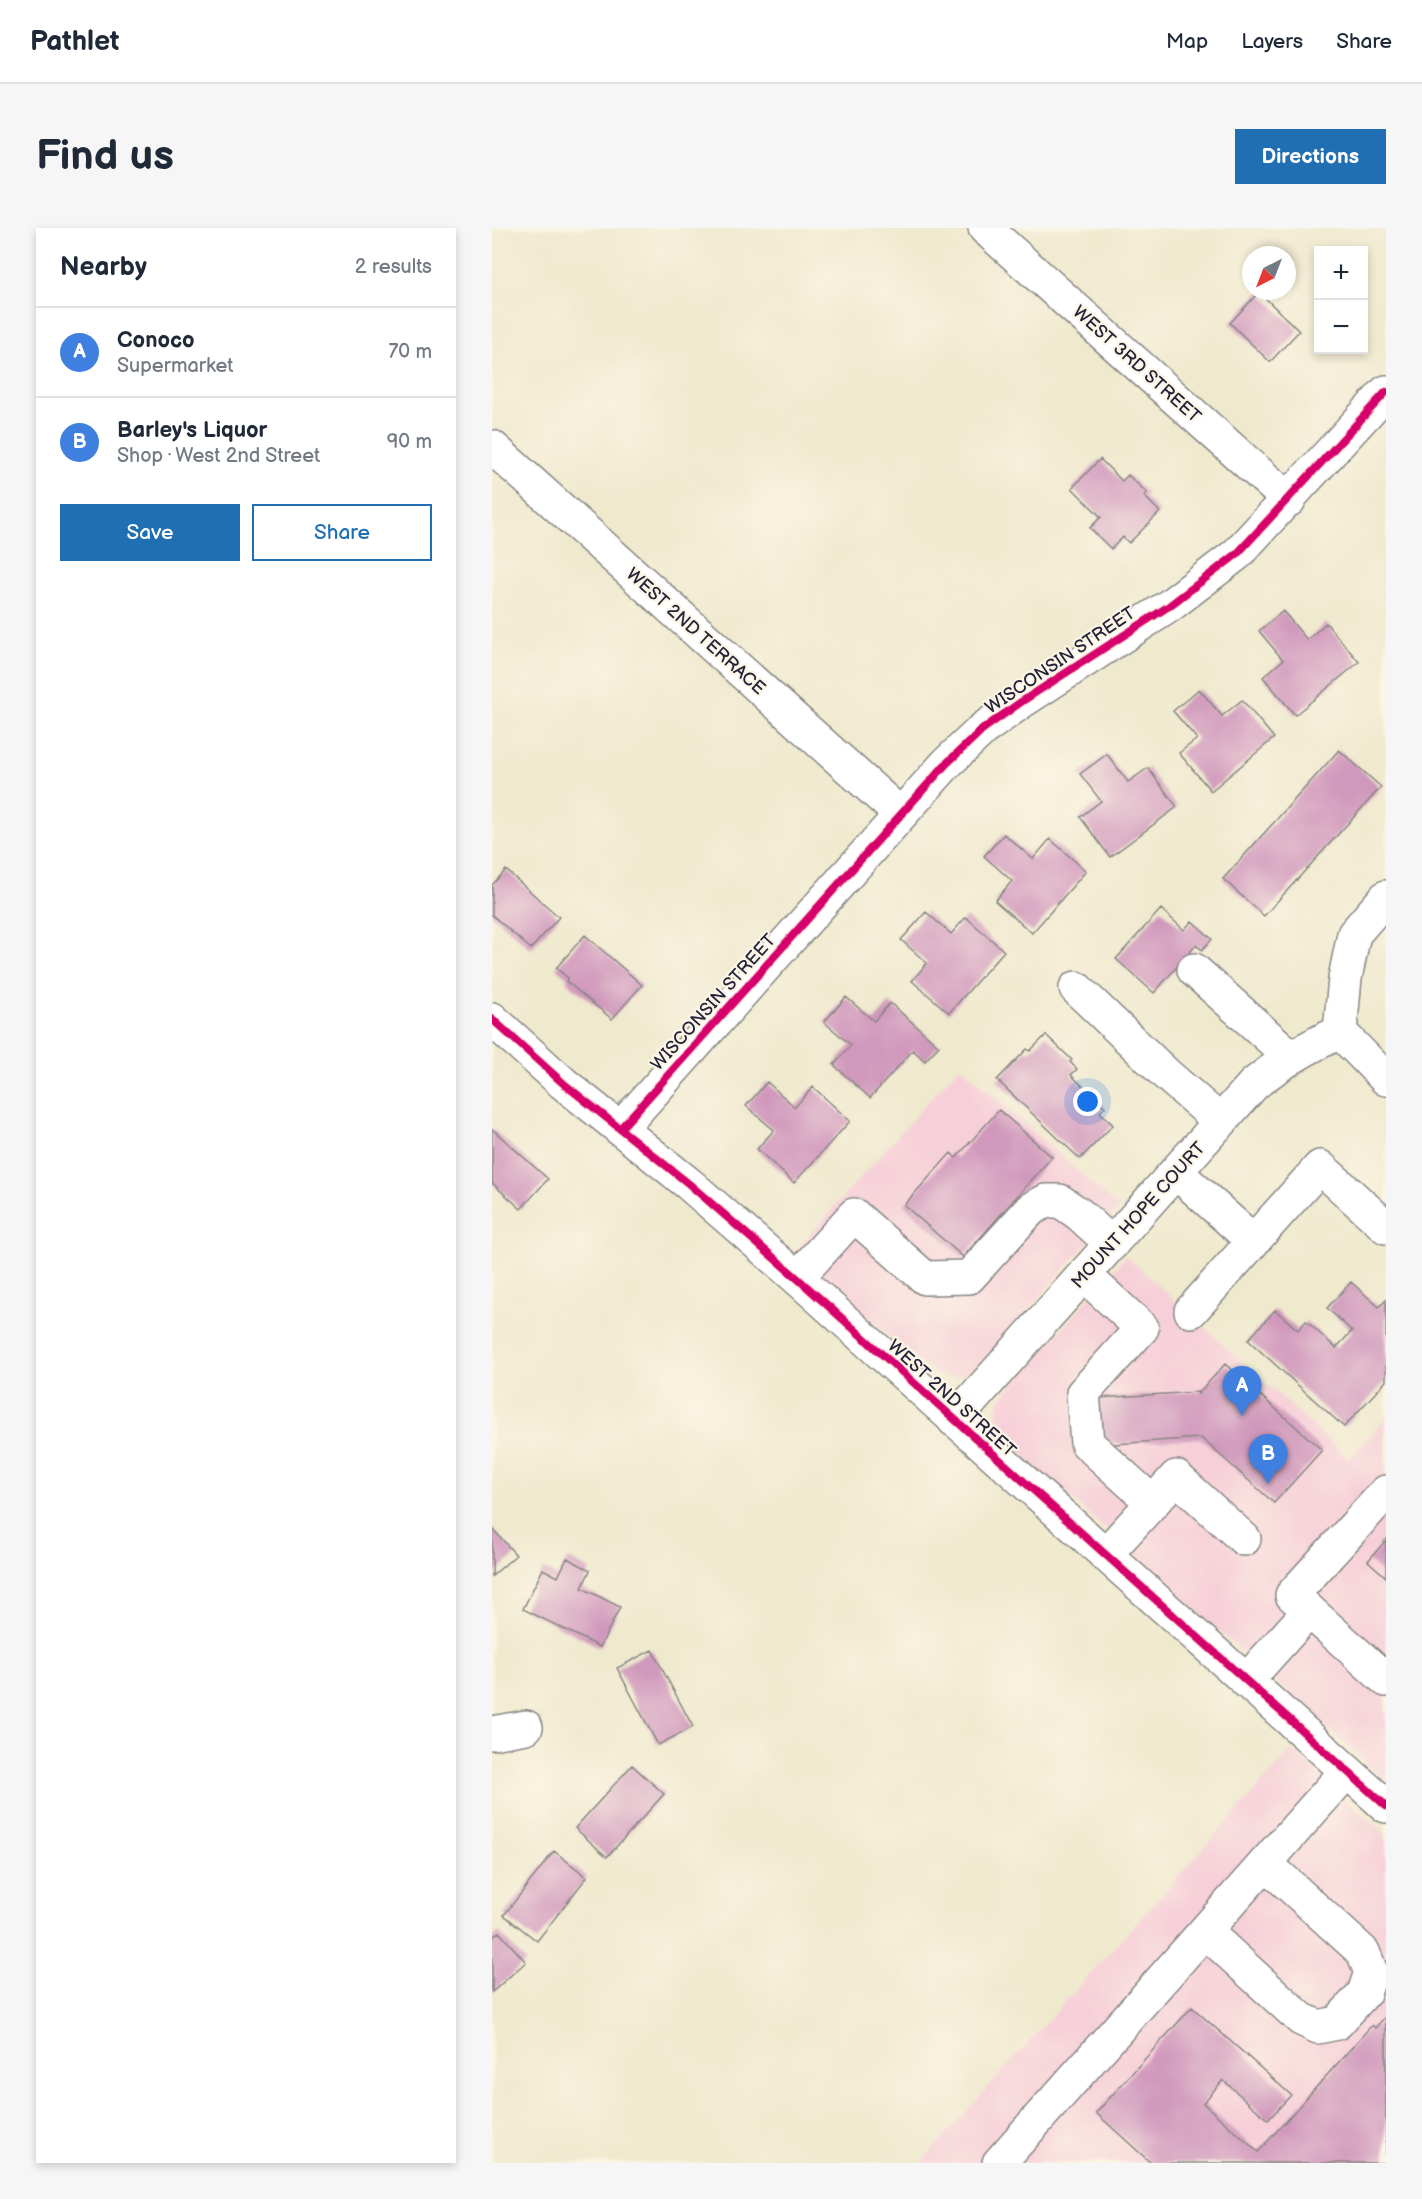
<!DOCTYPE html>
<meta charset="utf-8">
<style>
body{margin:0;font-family:"Balsamiq Sans",sans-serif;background:#f6f6f7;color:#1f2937}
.controls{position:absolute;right:18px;top:18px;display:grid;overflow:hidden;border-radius:0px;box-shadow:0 3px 9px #0003}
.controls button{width:54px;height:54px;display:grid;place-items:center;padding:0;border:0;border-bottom:2px solid #e0e1e3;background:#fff;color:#1f2937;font:30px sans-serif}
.compass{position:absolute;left:750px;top:18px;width:54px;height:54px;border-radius:50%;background:#fff;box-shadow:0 3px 9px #0003;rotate:222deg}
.you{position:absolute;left:596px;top:874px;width:21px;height:21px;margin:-15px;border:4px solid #fff;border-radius:50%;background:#1a73e8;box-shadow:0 0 0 9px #1a73e833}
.badge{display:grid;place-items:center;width:39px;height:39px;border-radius:50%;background:#1f6fb2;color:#fff;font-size:20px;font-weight:700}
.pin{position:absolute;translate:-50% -50px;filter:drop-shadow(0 2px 3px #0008)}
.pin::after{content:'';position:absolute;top:32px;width:21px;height:18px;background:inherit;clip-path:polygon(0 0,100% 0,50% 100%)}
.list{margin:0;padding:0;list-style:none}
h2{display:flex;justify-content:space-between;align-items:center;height:78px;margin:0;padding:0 24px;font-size:26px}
h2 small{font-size:20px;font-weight:400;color:#747a83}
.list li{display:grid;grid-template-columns:39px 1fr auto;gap:18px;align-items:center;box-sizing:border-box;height:90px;padding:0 24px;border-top:2px solid #e0e1e3}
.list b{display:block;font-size:22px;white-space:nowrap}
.list p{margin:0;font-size:20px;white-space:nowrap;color:#747a83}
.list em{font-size:20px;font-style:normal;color:#747a83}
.actions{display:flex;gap:12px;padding:18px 24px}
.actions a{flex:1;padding:14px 0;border:2px solid #1f6fb2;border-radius:0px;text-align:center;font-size:21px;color:#1f6fb2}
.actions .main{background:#1f6fb2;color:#fff}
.map{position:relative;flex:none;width:894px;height:1935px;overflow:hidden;border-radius:0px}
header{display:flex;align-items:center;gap:36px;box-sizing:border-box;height:84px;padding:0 30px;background:#fff;border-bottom:2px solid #e0e1e3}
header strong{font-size:28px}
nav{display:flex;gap:33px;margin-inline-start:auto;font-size:21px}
.intro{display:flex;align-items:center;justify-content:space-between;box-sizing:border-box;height:144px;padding:0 36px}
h1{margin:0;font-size:42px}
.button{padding:15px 27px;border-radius:0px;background:#1f6fb2;color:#fff;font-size:21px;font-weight:700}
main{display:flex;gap:36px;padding:0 36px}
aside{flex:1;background:#fff;border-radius:0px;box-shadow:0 3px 9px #0003}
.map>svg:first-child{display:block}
</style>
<header>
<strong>Pathlet</strong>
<nav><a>Map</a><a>Layers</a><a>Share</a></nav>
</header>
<div class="intro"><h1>Find us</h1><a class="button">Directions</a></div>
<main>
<aside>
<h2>Nearby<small>2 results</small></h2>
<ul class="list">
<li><span class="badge" style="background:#3f7fe0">A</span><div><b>Conoco</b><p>Supermarket</p></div><em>70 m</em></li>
<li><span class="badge" style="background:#3f7fe0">B</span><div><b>Barley's Liquor</b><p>Shop · West 2nd Street</p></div><em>90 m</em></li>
</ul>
<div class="actions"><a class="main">Save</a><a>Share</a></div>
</aside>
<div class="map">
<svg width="894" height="1935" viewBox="0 0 894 1935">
<rect width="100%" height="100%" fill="#fcf5e5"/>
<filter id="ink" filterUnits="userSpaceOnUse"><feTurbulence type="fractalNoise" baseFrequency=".0167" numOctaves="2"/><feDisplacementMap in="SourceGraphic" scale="12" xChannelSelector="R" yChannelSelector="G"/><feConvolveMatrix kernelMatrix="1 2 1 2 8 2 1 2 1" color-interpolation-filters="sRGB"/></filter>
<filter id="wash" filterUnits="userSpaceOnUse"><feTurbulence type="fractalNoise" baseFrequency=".008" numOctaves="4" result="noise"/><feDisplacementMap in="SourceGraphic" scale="24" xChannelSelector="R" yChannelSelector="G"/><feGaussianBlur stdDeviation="1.35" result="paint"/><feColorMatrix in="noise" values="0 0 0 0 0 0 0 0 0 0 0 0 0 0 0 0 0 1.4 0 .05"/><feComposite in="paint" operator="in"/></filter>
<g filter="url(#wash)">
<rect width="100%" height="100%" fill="#efe9ce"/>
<path fill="#f6cfd8" d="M468 838 627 980 484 1139 467 1148 457 1149 447 1147 428 1135 303 1023Z
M634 1028 857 1231 894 1190V1553L515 1213 510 1206 504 1190 507 1172Z
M800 1522 894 1606V1935H428Z"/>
<g id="blocks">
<path fill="#d098bc" d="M767 64 807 103 778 134 738 95Z
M608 231 630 253 636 247 655 265 652 268 668 284 637 315 631 309 619 321 598 300 609 289 580 260Z
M791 383 815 412 834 395 867 434 803 487 771 449 791 432 767 403Z
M707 461 730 488 750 472 782 510 719 563 687 525 705 511 681 483Z
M847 522 889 559 772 688 731 651Z
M615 526 636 554 656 540 685 579 618 629 588 589 609 573 588 546Z
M512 606 541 631 558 611 594 643 540 705 503 673 520 653 492 628Z
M14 642 67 689 39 721 0 687V657Z
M669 681 692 702 700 693 720 711 710 722 704 717 662 765 624 731Z
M434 684 459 706 474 689 512 723 457 785 420 753 435 735 409 712Z
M93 707 150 757 120 791 74 753 76 750 64 740Z
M354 769 382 793 398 775 447 818 433 833 421 822 378 870 342 837 359 817 332 794Z
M554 807 580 832 578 834 585 841 579 847 613 879 608 884 621 897 588 931 505 852 535 821 538 823Z
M275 854 303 879 321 859 358 893 302 955 265 921 282 902 254 878Z
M507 882 560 929 471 1029 412 977 459 925 464 930Z
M0 901 56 951 29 981 0 955Z
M859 1054 887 1079 894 1072V1153L852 1199 756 1112 783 1082 806 1102 814 1093 844 1120 860 1103 835 1080Z
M733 1136 830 1222 782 1275 709 1210 608 1217 605 1170 706 1164V1166Z
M0 1300 24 1327 0 1348Z
M894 1312V1349L876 1333Z
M75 1330 98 1342 90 1360 128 1379 108 1419 31 1381 51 1341 66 1349Z
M160 1422 201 1499 166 1517 125 1440Z
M140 1537 172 1566 115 1629 83 1600Z
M62 1623 95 1649 45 1713 12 1687Z
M7 1704 34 1734 0 1764V1710Z
M700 1779 799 1867 776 1892 731 1852 711 1875 766 1924 880 1797 883 1800 894 1788V1935H659L604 1885Z"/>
</g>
</g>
<g filter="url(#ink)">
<use href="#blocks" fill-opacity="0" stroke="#888684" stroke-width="1.5"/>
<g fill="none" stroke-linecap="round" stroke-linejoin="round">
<defs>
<path id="minor" d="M493 0 797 272
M0 219 408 586
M894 669 862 706 853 750 848 804 894 851
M702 742 799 829
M584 760 674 846 729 894
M0 791 71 855 197 956 305 1050 894 1578
M128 901 454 536 491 501 529 474 677 378 745 326 894 164
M684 944 761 1013
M592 1047 650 1100 591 1165 595 1215 661 1275
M305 1050 362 987 433 1050 477 1049 539 981 554 973H568L587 986 620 1016
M699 1083 828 939 894 999
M462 1192 762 856C789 834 817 818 848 804
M894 1264 800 1367 894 1452
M613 1327 684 1249 752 1311
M754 1453 817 1383
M0 1505 34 1499
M713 1703 809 1791 826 1799 845 1795 872 1765 879 1744 871 1724 773 1635
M507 1935 854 1544"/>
</defs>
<use href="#minor" stroke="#888684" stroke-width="36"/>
<use href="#minor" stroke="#fff" stroke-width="33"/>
<defs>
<path id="cycleway" d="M0 791 71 855 197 956 305 1050 894 1578
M128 901 454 536 491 501 529 474 677 378 745 326 894 164"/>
</defs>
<use href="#cycleway" stroke="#fcf5e5" stroke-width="11"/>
<use href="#cycleway" stroke="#d6006c" stroke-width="8"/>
</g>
</g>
<g text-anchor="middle" stroke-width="4.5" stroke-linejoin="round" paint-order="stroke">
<g font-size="18" fill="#22223b" stroke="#fcf5e5">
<text transform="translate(645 136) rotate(42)" y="6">WEST 3RD STREET</text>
<text transform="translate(204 403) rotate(42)" y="6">WEST 2ND TERRACE</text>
<text transform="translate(568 432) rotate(-34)" y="6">WISCONSIN STREET</text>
<text transform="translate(221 774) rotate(-48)" y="6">WISCONSIN STREET</text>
<text transform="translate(646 987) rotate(-48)" y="6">MOUNT HOPE COURT</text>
<text transform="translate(460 1170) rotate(42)" y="6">WEST 2ND STREET</text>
</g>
</g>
</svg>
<div class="controls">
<button>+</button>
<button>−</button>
</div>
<svg class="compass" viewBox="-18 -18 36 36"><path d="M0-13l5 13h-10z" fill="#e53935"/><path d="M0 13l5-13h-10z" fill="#747a83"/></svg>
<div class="you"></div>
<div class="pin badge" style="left:750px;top:1188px;background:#3f7fe0">A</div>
<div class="pin badge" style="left:776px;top:1256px;background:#3f7fe0">B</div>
</div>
</main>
